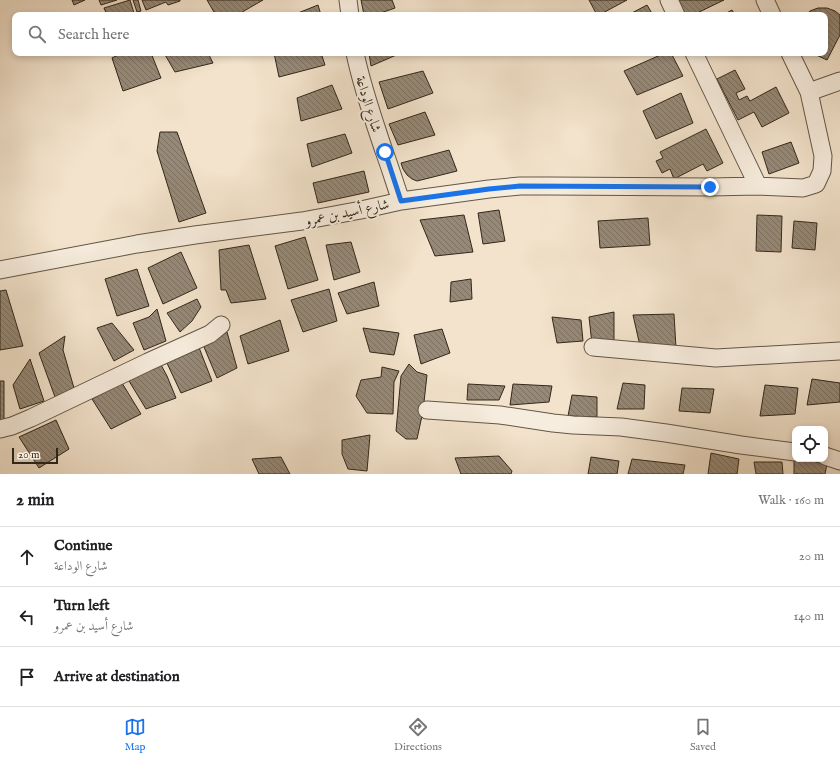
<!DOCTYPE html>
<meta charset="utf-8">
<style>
body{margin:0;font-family:"IM FELL English",Amiri,serif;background:#f2f2f2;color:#202124}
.controls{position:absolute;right:12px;bottom:12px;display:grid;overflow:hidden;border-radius:8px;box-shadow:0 2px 6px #0003}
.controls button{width:36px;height:36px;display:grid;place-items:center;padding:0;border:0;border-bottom:1px solid #e0e0e0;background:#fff;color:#202124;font:20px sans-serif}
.scale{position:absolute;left:12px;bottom:10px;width:46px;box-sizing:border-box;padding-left:4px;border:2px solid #32281a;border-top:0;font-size:11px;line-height:14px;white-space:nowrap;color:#32281a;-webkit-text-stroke:3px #f7edde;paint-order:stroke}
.stop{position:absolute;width:12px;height:12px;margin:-9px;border:3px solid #1a73e8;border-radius:50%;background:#fff}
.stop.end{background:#1a73e8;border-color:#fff;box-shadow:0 1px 4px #0008}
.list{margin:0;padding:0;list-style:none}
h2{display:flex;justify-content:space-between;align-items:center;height:52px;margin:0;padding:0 16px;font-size:17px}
h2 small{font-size:13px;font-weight:400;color:#757577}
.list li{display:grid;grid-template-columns:26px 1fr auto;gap:12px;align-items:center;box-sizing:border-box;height:60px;padding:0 16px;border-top:1px solid #e0e0e0}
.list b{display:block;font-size:15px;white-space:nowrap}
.list p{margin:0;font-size:13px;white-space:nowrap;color:#757577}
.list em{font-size:13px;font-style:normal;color:#757577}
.icon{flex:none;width:22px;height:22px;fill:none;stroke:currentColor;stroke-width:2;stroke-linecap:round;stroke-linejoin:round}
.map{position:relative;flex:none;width:840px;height:474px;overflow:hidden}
.search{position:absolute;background:#fff;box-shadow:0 2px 6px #0003;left:12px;right:12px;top:12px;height:44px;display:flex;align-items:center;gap:10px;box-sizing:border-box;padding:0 14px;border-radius:8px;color:#757577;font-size:15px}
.sheet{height:232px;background:#fff}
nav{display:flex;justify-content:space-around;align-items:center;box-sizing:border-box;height:56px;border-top:1px solid #e0e0e0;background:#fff;font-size:11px;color:#757577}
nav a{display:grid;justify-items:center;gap:2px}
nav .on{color:#1a73e8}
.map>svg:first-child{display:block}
</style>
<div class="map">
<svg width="840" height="474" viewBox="0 0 840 474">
<defs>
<pattern id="building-back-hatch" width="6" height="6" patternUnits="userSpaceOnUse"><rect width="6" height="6" fill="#968977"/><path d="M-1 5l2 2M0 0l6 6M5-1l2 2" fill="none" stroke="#7b7061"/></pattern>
</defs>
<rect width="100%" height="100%" fill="#f3e3cc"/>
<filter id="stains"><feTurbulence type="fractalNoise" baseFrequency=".005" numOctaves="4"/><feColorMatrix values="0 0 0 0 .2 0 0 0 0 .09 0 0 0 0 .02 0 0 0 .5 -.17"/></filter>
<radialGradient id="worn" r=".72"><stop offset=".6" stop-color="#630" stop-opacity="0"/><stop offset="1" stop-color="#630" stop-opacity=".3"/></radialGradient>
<path fill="url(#building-back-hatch)" stroke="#32281a" d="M72 0H85L74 5Z
M99 0H117L101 5Z
M130 0 134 13 129 15H107L104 8Z
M133 0H138L141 11 137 12Z
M142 0H180V1L168 5 166 2 146 10Z
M207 0H263L237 15H210L214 12Z
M361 0H392L395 8 375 15H364Z
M589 0H627L599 15H597Z
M677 0H724L693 15H684Z
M318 5 321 15H293Z
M647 5 653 15H628Z
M818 8H827L835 11 840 15V35L827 60 812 53H825V15H807L810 11Z
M732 10 735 15H723Z
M122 53H151L161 78 123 91 112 58Z
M164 53H208L213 63 175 72Z
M274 53H321L325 65 279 77Z
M369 53H401L371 66Z
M665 53H671L683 76 637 95 624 71Z
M735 70 745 89 736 93 739 100 747 96 750 101 776 87 789 113 762 127 754 112 738 120 717 79Z
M423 71 433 93 388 109 379 82Z
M332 85 342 109 301 121 297 98Z
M681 93 693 123 656 139 643 111Z
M425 112 435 135 398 145 389 124Z
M706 129 723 163 707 171 703 164 674 179 670 169 662 173 656 161 663 158 660 152Z
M160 132H177L206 213 179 222 157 151Z
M345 134 352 153 312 167 307 144Z
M791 142 799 163 769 174 762 152Z
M449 150 457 171 417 181 412 179 407 175 403 169 401 163Z
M364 171 369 192 318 203 313 183Z
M499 210 505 241 483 244 478 213Z
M464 215 473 252 435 256 420 220Z
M757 215 782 216 781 252 756 251Z
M648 218 650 245 600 248 598 221Z
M794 221 817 223 815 250 792 248Z
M305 237 318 280 288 289 275 246Z
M351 242 360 272 334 280 326 245Z
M249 245 266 299 231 303 226 290H221L219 250Z
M181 252 197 288 163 304 148 268Z
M137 269 149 306 117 316 105 279Z
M471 279 472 299 450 302 451 282Z
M374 282 379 306 347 314 338 293Z
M329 289 337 321 303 332 291 300Z
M6 290 23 346 0 350V291Z
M197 299 201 307 192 321 180 332 167 313Z
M157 309 166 341 144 350 133 323 149 317Z
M614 312V342L592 344 589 317Z
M674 314 676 348 640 346 633 315Z
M552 317 581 320 583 341 557 343Z
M280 320 289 351 248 364 240 336Z
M112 323 134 350 114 361 97 328Z
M363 328 399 333 394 355 370 352Z
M442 329 450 353 421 364 414 335Z
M227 332 237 368 217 378 204 347Z
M65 336 63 350 74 388 55 397 39 353Z
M198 345 212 381 181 393 166 361Z
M30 359 44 401 20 409 13 385Z
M160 363 167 376 176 398 146 409 129 381Z
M409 364 417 372 427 375 423 411 417 439H406L396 431 401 376Z
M382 367 399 371 394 382 393 414 367 413 356 396 361 380 381 377Z
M812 379 840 383V402L807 405Z
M0 381H4V423L0 424Z
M122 383 141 414 111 429 92 399Z
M623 383 645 385 644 409H617Z
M468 384 505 386 499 400H467Z
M513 384 552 386 549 402 510 405Z
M765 385 798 388 795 414 760 416Z
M682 388 714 389 710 413 679 411Z
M572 395 597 397V417L568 416Z
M56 420 69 449 39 468 19 437Z
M370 435 367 471 348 469 342 454V440Z
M711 453 739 459 737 474H708Z
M499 456 512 471 511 474H461L455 458Z
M281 457 290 474H259L252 459Z
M591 457 619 461 617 474H588Z
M794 458 795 459H801L827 464 825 474H794Z
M632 459 685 465 683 474H628Z
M754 462H782L783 474H756Z"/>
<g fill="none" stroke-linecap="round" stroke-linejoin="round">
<defs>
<path id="street" d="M348 0 350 15
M669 0 676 15
M765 0 772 15
M355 53C362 87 373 118 384 151 390 167 395 184 401 201
M694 53 758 186
M809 92 840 81
M0 270 137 244 195 235 302 221 361 210 401 201 489 189 520 186H549L710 187 758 186 803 188 816 184 822 171 823 156 809 92 790 53
M593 347 716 358 840 351
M427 410 500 415 553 423 573 425 621 427 666 433 741 445 795 452
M0 429 12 426 31 418 148 362 210 334 221 325
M825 456 840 461"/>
</defs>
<use href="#street" stroke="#625746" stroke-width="19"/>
<use href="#street" stroke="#f7edde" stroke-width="17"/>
</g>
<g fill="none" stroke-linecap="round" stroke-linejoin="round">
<path stroke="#1a73e8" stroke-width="5" d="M385 152 401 201 489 189 520 186 710 187"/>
</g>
<g text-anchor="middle" stroke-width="4" stroke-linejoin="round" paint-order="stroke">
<g font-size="14" fill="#32281a" stroke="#f7edde">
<text transform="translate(369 104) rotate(73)" y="5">شارع الوداعة</text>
<text transform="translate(347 212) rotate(-12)" y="5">شارع أسيد بن عمرو</text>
</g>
</g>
<rect width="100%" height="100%" filter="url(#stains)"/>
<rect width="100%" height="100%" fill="url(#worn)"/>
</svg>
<div class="controls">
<button><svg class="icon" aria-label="locate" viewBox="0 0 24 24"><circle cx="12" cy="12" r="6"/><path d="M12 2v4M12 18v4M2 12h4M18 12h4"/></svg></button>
</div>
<div class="scale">20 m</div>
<div class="stop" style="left:385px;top:152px"></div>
<div class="stop end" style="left:710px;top:187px"></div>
<div class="search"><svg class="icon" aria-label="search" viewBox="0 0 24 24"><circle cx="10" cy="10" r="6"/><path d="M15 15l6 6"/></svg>Search here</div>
</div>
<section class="sheet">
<h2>2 min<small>Walk · 160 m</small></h2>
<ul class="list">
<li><svg class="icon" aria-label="ahead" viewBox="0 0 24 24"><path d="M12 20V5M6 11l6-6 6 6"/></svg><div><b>Continue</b><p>شارع الوداعة</p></div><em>20 m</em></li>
<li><svg class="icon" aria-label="left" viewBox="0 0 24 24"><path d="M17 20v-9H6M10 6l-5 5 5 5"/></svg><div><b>Turn left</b><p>شارع أسيد بن عمرو</p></div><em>140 m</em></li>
<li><svg class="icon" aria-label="arrive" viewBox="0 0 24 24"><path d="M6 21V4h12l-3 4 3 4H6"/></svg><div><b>Arrive at destination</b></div></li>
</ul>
</section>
<nav>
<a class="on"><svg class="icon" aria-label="map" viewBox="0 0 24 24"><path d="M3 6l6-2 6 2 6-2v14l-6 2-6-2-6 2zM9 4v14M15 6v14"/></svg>Map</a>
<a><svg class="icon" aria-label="directions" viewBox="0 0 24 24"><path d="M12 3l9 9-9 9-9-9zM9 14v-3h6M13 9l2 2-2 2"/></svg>Directions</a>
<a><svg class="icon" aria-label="saved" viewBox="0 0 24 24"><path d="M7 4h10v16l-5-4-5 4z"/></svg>Saved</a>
</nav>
